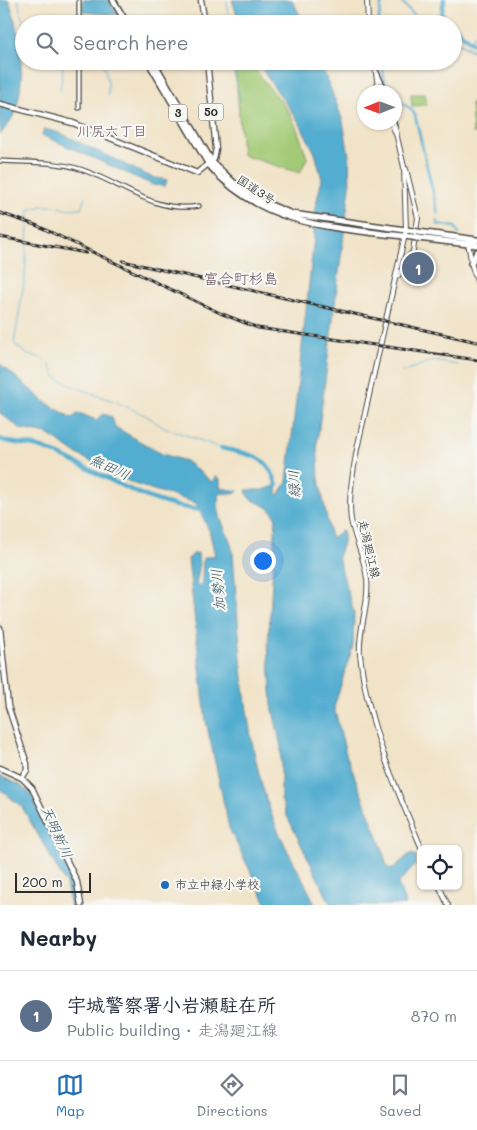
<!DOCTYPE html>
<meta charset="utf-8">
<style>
body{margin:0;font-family:Mali,"Klee One",sans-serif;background:#f6f6f7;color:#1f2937}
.controls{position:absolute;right:15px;bottom:15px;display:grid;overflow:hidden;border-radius:8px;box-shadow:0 1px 4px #0004}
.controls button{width:45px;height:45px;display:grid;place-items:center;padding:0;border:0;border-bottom:1px solid #e0e1e3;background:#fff;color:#1f2937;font:25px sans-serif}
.compass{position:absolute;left:357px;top:85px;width:45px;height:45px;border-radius:50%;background:#fff;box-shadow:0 1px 4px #0004;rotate:269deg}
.scale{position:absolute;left:15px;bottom:12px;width:76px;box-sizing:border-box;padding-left:5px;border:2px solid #2b2b2b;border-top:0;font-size:14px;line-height:18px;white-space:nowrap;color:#2b2b2b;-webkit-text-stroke:4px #f6f6f2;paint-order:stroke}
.you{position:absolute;left:262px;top:560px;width:18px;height:18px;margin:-12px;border:4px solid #fff;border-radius:50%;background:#1a73e8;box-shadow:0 0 0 8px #1a73e833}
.badge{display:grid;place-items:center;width:32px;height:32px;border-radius:50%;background:#1f6fb2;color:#fff;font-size:16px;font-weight:700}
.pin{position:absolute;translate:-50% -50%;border:2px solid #fff;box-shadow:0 1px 5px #0006}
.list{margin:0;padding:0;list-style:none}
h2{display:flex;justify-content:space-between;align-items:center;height:65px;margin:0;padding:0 20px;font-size:21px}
h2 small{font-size:16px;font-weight:400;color:#747a83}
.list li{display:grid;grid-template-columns:32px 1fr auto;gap:15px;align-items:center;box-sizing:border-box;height:90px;padding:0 20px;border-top:1px solid #e0e1e3}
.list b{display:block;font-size:19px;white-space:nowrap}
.list p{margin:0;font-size:16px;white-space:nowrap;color:#747a83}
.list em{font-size:16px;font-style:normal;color:#747a83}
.icon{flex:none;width:28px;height:28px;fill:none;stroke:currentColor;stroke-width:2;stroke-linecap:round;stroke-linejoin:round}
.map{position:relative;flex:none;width:477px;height:905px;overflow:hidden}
.search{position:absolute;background:#fff;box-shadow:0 1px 4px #0004;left:15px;right:15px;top:15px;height:55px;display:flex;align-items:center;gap:12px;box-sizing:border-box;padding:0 18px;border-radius:28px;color:#747a83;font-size:19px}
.sheet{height:155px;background:#fff}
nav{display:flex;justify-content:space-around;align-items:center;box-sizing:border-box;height:70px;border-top:1px solid #e0e1e3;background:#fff;font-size:14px;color:#747a83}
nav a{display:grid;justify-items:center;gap:2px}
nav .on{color:#1f6fb2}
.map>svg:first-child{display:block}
</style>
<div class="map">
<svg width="477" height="905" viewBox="0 0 477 905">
<rect width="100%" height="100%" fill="#f6f6f2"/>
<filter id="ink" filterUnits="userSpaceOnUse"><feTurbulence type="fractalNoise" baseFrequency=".02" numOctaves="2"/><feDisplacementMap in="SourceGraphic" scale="10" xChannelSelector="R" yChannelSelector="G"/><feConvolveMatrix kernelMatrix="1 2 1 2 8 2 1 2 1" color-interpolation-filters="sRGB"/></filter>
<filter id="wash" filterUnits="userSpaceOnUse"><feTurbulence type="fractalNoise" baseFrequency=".0096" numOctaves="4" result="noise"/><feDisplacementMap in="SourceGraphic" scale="20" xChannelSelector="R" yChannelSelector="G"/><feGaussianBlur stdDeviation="1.12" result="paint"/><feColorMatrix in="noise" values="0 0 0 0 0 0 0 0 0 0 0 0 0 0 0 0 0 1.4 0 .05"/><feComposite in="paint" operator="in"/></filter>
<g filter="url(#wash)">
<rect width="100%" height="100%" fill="#f1e3c8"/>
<path fill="#a3cb77" stroke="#677b51" d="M235 61H251C261 81 273 90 286 108 296 123 301 140 307 158L300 173 242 155Z
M411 94H425L427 105 412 106Z
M471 103 477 113V133H473Z"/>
<path fill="#52add0" stroke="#3e6c7e" d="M0 0H9C20 34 27 76 15 112 12 120 5 128 0 135Z
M83 0H108L118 15 83 12Z
M232 0H292L305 24H240Z
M256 61H320L343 121 349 156 350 187 317 443 319 479 331 538 343 530V543L338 557 354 614 353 646 334 707 346 754 381 845 387 866 391 870 411 853 416 856V864L398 884 406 905H331L287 816 281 799V747L272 705 268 645 276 517 269 508 249 498 246 490H263L278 485 277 494 279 495 287 482 314 238 315 208 322 179 315 153 299 122Z
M44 129 60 133 151 177 167 180 165 186 153 185 42 135Z
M0 364 45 402 72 418 79 413 96 420 103 414 112 417 115 427 162 454 186 461 212 482 215 477 220 479V488L238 491 234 494 219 493C215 523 230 529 233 554 240 638 242 733 271 813 282 845 302 874 315 905H267L229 828 220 785 206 721 188 559 193 554 198 553 199 569 196 585 200 586 202 581 203 558 215 555 209 530 196 503 134 484 75 453 48 434 21 429 0 413Z
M0 776 20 785 31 795 73 881 78 905H70L66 884 22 807 0 789Z"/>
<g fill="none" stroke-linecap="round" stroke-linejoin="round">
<path stroke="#52add0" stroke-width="1" d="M18 0 24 26
M81 0V24
M227 0 228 24
M470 41 477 31
M103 61 108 82V96
M231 61 241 101
M60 90 64 61
M85 197 81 208 65 209 56 206H42L29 210 25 277 14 344 28 355 43 358 50 365 55 377 72 386 116 402 147 416 161 426 221 448
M402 372 433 361 458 365"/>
<path stroke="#52add0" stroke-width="2.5" d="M400 0 422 24
M378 24 382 0
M453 39 477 54
M382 61 385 87
M394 97 411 109 415 115 438 214
M437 220V224L455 227 459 234"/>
<path stroke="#52add0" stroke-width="4.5" d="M444 0 441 19V21L447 24
M453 26 477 47
M0 439C14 445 30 443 45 449 99 470 145 507 205 510
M221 448C252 456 267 452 277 486"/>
</g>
</g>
<g filter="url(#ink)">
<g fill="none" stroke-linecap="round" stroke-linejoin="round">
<defs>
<path id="tertiary" d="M79 24V0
M377 72 386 92
M79 108V61
M394 122 397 134
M0 161C27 163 55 161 80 169 121 182 153 214 199 206"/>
<path id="secondary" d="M367 0 368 24
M374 61 379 92
M391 122 397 137 404 167 406 230 357 449C353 472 348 497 351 520 355 540 365 559 367 579 370 604 358 628 360 654 367 723 395 786 422 849
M468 242 472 266 477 281
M398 276 413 251 418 218 406 169
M439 886 448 905"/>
<path id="primary" d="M201 0 205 24
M0 104 73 123 197 173 214 159 216 149 207 61
M0 628 8 706 27 764V770L22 778
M0 768 22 778 32 788 77 882 81 905"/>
<path id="trunk" d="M113 0 127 24
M148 61 209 165C262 227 337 228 412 237
M153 61 212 162 234 183 256 199 292 214 413 231
M418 232 477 240
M417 238 477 245
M471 263 477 252"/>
</defs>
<use href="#tertiary" stroke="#494743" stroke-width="5.5"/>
<use href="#secondary" stroke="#494743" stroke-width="6"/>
<use href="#primary" stroke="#494743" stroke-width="7"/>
<use href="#trunk" stroke="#494743" stroke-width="8"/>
<use href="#tertiary" stroke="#fff" stroke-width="3"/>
<use href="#secondary" stroke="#fff" stroke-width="4"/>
<use href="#primary" stroke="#fff" stroke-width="4.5"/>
<use href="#trunk" stroke="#fff" stroke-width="5"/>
<defs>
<path id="rail" d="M0 213 38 226 220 313 258 328 477 360
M0 237 86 253
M123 261 477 342"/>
</defs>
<use href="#rail" stroke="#2b2b2b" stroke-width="3"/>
<use href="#rail" stroke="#f6f6f2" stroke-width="1" stroke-dasharray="4" stroke-linecap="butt"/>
<defs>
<path id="trunk-bridge" d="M413 231 418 232
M412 237 417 238"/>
</defs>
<use href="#trunk-bridge" stroke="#494743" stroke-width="8" stroke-linecap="butt"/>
<use href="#trunk-bridge" stroke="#fff" stroke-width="5"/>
</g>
</g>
<circle fill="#1f6fb2" stroke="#f6f6f2" stroke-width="2" cx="165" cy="885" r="5"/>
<g text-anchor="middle" stroke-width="4.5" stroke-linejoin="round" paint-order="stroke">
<g fill="#f6f6f2" stroke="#686867" stroke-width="1">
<rect x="198.5" y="103.5" width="25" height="17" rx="4"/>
<rect x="169" y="104.5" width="18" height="17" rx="4"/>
</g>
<g font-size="11" font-weight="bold" fill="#2b2b2b">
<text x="211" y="116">50</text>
<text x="178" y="117">3</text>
</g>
<g font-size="12" fill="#2b2b2b" stroke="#f6f6f2">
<text transform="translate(256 190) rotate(33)" y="4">国道3号</text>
<text transform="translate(369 549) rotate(77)" y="4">走潟廻江線</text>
</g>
<g font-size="12" fill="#2b2b2b" stroke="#f6f6f2" text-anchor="start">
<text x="175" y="889">市立中緑小学校</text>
</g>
<g font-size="14" fill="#6a5460" stroke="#f6f6f2">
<text x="112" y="136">川尻六丁目</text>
</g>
<g font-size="14" font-style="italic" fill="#395865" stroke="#f6f6f2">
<text transform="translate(110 467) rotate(25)" y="5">無田川</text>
<text transform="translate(294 484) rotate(-93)" y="5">緑川</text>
<text transform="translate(218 590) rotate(-95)" y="5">加勢川</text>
<text transform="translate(57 832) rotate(66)" y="5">天明新川</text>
</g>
<g font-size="15" fill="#6a5460" stroke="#f6f6f2">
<text x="241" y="284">富合町杉島</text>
</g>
</g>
</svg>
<div class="controls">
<button><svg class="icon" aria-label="locate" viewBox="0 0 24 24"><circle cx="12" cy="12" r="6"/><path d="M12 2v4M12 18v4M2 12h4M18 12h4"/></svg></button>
</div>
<svg class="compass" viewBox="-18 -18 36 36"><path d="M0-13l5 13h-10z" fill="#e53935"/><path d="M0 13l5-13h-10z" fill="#747a83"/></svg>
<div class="scale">200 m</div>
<div class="you"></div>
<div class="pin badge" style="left:418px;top:268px;background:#5c6f8a">1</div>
<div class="search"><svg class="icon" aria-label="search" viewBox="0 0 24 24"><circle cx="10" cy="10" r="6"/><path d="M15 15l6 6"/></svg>Search here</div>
</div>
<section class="sheet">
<h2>Nearby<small></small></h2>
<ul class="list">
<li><span class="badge" style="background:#5c6f8a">1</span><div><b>宇城警察署小岩瀬駐在所</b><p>Public building · 走潟廻江線</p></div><em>870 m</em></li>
</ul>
</section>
<nav>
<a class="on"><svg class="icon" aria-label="map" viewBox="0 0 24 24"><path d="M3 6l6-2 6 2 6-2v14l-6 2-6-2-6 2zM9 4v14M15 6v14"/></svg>Map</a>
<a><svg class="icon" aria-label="directions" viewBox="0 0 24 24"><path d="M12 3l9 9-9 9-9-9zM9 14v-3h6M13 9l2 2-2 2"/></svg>Directions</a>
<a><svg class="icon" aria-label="saved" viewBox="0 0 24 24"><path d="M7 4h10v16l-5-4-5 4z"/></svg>Saved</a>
</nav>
